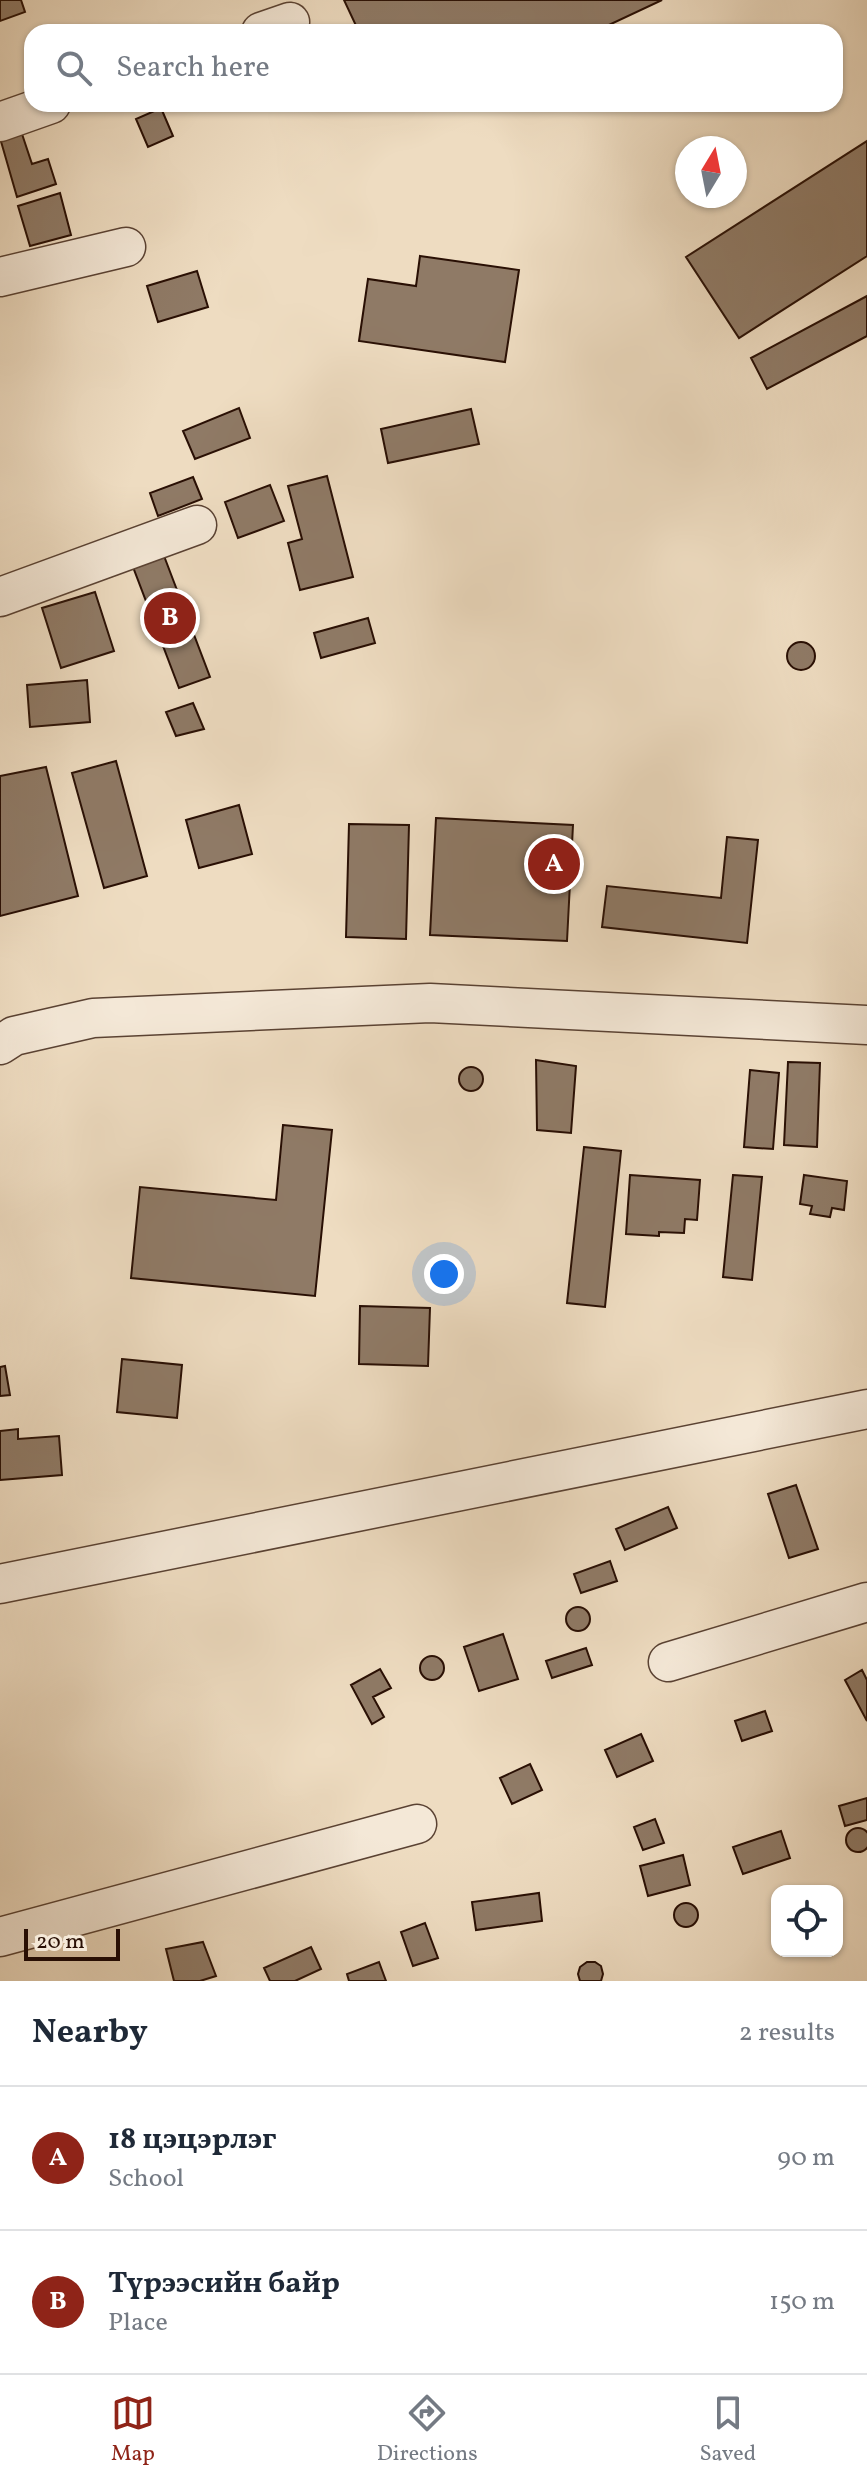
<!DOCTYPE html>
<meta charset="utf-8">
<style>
body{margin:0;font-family:Vollkorn,serif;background:#f2f2f3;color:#1f2937}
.controls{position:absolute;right:24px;bottom:24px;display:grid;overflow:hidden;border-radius:16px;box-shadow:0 2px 6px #0004}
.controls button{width:72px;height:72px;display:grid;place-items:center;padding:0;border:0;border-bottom:2px solid #e0e1e3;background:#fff;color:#1f2937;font:40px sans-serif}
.compass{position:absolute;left:675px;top:136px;width:72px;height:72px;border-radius:50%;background:#fff;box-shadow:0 2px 6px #0004;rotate:10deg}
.scale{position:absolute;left:24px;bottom:20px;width:96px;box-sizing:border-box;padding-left:8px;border:4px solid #290f04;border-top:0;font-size:22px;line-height:28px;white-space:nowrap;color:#290f04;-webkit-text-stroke:6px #f4e8d7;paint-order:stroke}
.you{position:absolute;left:444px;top:1274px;width:28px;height:28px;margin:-20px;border:6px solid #fff;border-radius:50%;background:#1a73e8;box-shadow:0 0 0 12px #1a73e833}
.badge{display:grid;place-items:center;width:52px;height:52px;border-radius:50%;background:#8f2418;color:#fff;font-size:26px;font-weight:700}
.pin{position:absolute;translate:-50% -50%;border:4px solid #fff;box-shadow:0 2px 8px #0006}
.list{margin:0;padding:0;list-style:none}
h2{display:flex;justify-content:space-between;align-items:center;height:104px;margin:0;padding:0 32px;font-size:34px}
h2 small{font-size:26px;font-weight:400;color:#747a83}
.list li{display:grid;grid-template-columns:52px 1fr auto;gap:24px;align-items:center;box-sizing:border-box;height:144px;padding:0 32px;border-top:2px solid #e0e1e3}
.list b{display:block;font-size:30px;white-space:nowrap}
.list p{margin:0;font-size:26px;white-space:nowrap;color:#747a83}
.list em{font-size:26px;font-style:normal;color:#747a83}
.icon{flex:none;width:44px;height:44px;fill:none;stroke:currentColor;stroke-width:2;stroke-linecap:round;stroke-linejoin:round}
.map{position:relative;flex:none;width:867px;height:1981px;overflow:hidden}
.search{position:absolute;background:#fff;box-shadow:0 2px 6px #0004;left:24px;right:24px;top:24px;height:88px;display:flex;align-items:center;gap:20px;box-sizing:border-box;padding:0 28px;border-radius:24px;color:#747a83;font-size:30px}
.sheet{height:392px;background:#fff}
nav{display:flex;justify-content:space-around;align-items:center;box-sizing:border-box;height:112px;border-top:2px solid #e0e1e3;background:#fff;font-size:22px;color:#747a83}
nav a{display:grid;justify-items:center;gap:4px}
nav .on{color:#8f2418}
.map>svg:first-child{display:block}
</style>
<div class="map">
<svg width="867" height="1981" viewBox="0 0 867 1981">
<rect width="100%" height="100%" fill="#eedcc1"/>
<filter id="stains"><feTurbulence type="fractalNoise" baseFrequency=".0025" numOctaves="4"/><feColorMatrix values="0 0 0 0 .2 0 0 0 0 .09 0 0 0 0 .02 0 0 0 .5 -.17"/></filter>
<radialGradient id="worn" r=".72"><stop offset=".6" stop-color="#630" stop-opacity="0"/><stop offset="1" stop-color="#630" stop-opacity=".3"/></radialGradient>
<path fill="#8f7a66" stroke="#290f04" stroke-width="2" d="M0 0H21L25 12 0 21Z
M344 0H662L594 32H359Z
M161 108 173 136 148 147 136 119Z
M21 131 32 164 48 159 56 184 17 197 0 138Z
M867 141V256L739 338 686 257Z
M60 193 71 235 30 246 18 206Z
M420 256 519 270 505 362 359 341 368 279 416 286Z
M197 271 208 307 158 322 147 286Z
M867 296V336L767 389 751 358Z
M239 408 250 438 195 459 183 431Z
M471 409 479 444 388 463 381 429Z
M327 476 353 577 300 590 288 543 302 539 288 486Z
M193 477 202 499 158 516 150 493Z
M270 485 284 521 238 538 225 502Z
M161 548 210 677 179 688 130 559Z
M95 592 114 651 61 668 42 608Z
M368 618 375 643 321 658 314 633Z
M787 656a14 14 0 1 1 28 0a14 14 0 1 1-28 0Z
M87 680 90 722 30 727 27 685Z
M193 703 204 729 176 736 166 712Z
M116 761 147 876 104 888 72 773Z
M46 767 78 896 0 916V776Z
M239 805 252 854 199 868 186 820Z
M436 818 573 825 567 941 430 935Z
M349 824 409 825 406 939 346 937Z
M727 837 758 840 747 943 602 927 607 886 721 898Z
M536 1060 576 1066 571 1133 537 1130Z
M788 1062 820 1063 817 1147 784 1145Z
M459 1079a12 12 0 1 1 24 0a12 12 0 1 1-24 0Z
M750 1070 779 1073 773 1149 744 1147Z
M283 1125 332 1130 315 1296 131 1278 140 1187 276 1200Z
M584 1147 621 1151 605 1307 567 1303Z
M630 1175 700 1180 697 1220 685 1219 684 1233 659 1232V1236L626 1234Z
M733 1175 762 1177 752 1280 723 1277Z
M804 1175 847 1181 844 1210 832 1208 830 1217 810 1214 812 1206 800 1204Z
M360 1306 430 1308 428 1366 359 1364Z
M122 1359 182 1365 177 1418 117 1412Z
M5 1366 10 1395 0 1396V1367Z
M18 1429V1439L59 1436 62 1475 0 1480V1431Z
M796 1485 818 1549 789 1558 768 1494Z
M668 1507 677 1528 625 1550 616 1529Z
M610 1561 617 1581 581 1593 574 1574Z
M566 1619a12 12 0 1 1 24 0a12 12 0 1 1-24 0Z
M503 1634 518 1679 479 1691 464 1647Z
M586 1648 592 1665 552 1678 546 1661Z
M420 1668a12 12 0 1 1 24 0a12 12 0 1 1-24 0Z
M380 1669 391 1688 373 1697 384 1717 372 1724 351 1685Z
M862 1670 867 1680V1721L845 1680Z
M765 1711 772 1731 742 1741 735 1721Z
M641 1734 653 1761 617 1777 605 1750Z
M530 1764 542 1790 512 1804 500 1778Z
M867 1798V1820L845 1826 839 1806Z
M655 1819 664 1843 643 1850 634 1827Z
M846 1840a12 12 0 1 1 24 0a12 12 0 1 1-24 0Z
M781 1831 790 1858 743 1874 733 1847Z
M683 1855 690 1885 648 1896 640 1866Z
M539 1893 542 1921 476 1930 472 1902Z
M674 1915a12 12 0 1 1 24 0a12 12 0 1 1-24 0Z
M425 1923 438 1958 413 1966 401 1932Z
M203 1942 216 1976 200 1981H174L166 1949Z
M311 1947 321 1969 295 1981H270L264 1968Z
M379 1962 386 1981H349L347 1974Z
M587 1962H595L601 1966 603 1974 601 1981H580L578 1974 580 1967Z"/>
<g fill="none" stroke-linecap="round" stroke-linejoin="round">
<defs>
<path id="minor" d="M261 32 290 22
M0 122 51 104
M0 277 126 247
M0 597 197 525
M0 1045 14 1036 93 1018 430 1003 867 1025
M0 1584 867 1409
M668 1662 867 1602
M0 1937 417 1824"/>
</defs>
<use href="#minor" stroke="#5a4233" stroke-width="41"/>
<use href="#minor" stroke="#f4e8d7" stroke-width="38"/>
</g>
<rect width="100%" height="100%" filter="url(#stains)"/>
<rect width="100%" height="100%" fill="url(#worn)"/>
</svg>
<div class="controls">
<button><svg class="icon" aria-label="locate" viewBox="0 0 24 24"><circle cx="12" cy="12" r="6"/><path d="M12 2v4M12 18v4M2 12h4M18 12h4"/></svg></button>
</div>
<svg class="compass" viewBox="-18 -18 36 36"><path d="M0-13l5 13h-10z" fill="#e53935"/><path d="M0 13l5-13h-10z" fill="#747a83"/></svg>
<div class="scale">20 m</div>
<div class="you"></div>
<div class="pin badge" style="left:554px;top:864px">A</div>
<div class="pin badge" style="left:170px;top:618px">B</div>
<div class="search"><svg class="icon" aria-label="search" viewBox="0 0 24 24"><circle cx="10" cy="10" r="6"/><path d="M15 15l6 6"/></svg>Search here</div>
</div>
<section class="sheet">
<h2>Nearby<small>2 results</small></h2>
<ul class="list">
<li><span class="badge">A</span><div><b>18 цэцэрлэг</b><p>School</p></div><em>90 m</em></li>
<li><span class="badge">B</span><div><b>Түрээсийн байр</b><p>Place</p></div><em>150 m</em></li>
</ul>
</section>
<nav>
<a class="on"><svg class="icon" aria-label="map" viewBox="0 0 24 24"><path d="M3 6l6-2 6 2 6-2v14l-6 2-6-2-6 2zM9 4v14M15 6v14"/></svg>Map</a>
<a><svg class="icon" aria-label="directions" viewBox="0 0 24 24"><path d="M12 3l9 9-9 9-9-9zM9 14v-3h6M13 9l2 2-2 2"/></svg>Directions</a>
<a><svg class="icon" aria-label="saved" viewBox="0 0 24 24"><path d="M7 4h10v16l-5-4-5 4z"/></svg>Saved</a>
</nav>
